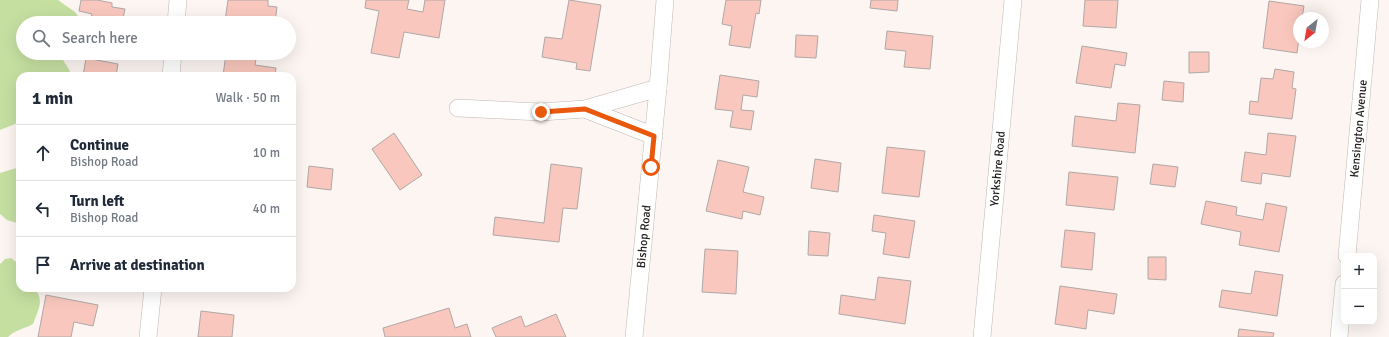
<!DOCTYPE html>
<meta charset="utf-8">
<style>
body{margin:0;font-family:Signika,sans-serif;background:#f6f6f7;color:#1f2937}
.controls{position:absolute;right:12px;bottom:12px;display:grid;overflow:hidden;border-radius:8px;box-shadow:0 4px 16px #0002}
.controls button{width:36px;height:36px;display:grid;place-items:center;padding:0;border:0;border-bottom:1px solid #e0e1e3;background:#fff;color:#1f2937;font:20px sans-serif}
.compass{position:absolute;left:1293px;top:12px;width:36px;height:36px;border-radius:50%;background:#fff;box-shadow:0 4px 16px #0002;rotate:211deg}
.stop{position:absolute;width:12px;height:12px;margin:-9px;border:3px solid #ea580c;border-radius:50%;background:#fff}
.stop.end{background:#ea580c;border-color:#fff;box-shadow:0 1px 4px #0008}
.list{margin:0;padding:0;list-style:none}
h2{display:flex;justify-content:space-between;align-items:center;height:52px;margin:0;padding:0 16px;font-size:17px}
h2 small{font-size:13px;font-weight:400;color:#747a83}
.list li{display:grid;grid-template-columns:26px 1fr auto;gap:12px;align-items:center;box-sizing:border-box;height:56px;padding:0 16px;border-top:1px solid #e0e1e3}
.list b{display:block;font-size:15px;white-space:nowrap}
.list p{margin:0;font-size:13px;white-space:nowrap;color:#747a83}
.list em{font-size:13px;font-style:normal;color:#747a83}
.icon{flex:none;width:22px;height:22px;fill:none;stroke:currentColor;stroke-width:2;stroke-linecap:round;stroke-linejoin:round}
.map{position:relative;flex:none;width:1389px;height:337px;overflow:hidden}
.search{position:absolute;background:#fff;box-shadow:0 4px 16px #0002;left:16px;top:16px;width:280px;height:44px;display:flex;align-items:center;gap:10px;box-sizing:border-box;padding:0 14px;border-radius:22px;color:#747a83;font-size:15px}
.panel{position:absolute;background:#fff;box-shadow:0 4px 16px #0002;left:16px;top:72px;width:280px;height:220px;border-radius:12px}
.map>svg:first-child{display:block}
</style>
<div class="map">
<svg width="1389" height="337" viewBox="0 0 1389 337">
<rect width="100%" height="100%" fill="#fcf5f2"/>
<path fill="#c5dfa1" d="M0 0H58L75 12 80 19V23H23V53H62L61 57 70 71 68 76H20V119L15 124 0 130Z
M20 167V224L7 220 0 214V173Z
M11 258 20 265V288H34C45 299 38 311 33 324 26 328 13 331 8 337H0V264L5 259Z"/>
<path fill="#f9c7bd" stroke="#afa8a7" d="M81 0H97L112 3V7L125 9 122 23H90L92 14 79 11Z
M228 0H268V6L277 7 275 23H245L225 21Z
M366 0H409L407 9 423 12 425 0H445L439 38 404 32 399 58 371 53 379 11 365 8Z
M569 0 601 5 590 71 576 69 577 63 542 57 545 37 562 39Z
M726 0H761L759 14 756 13 750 48 729 45 732 26 722 24Z
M871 0H898L897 11 870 8Z
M1085 0H1118L1116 28 1083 26Z
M1269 1 1304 6 1302 18H1299V38L1297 53 1263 48Z
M887 31 933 36 930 69 904 67 906 51 885 49Z
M796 35 818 36 816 58 795 57Z
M1082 46 1127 53 1125 66 1115 64 1111 88 1076 83Z
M1189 52H1209V72L1189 73Z
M226 53H257L255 65 276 68 275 76H223Z
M86 58 118 64 116 76H83Z
M1275 69 1294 72 1292 88 1296 89 1292 119 1249 114 1250 101 1258 102 1261 78 1273 79Z
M720 75 759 81 757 97 743 95 741 110 754 111 751 130 730 127 733 111 715 109Z
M1164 81 1184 83 1183 102 1162 100Z
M1118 103 1140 105 1135 153 1072 146 1075 116 1116 121Z
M394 133 422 175 400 190 372 149Z
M1268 133 1296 136 1290 177 1262 173 1261 184 1241 181 1245 152 1266 155Z
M887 147 925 151 919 197 882 193Z
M815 159 841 163 838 192 811 188Z
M718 160 749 167 743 192 764 197 760 215 743 211 742 219 706 211Z
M551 164 582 168 577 209 563 208 559 242 493 235 495 217 544 223Z
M1153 164 1178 167 1175 187 1150 184Z
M309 166 333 169 331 190 307 187Z
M1069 172 1118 177 1114 210 1066 205Z
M1206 201 1237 207 1236 215 1263 220 1266 203 1287 207 1279 252 1239 245 1241 232 1201 224Z
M874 215 915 221 909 258 883 254 886 233 872 231Z
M1065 230 1095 233 1092 270 1061 267Z
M809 231 830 233 828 256 808 255Z
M705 249 738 251 736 294 702 292Z
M1148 257H1166V280L1148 279Z
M1255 271 1283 275 1277 316 1219 307 1222 290 1251 294Z
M878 277 911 281 905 324 839 314 841 295 875 300Z
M1060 286 1117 294 1114 314 1088 310 1086 329 1055 324Z
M46 295 98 305 93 326 74 322 71 337H38Z
M449 308 455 328 467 324 471 337H385L383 328Z
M201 311 234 315 232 337H198Z
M556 314 566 337H496L492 328 521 316 525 327Z
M1239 329 1274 333 1273 337H1238Z"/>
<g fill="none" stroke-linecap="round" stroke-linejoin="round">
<defs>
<g id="street">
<path d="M176 23 178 0"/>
<path d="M171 76 173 53"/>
<path d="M458 108 541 112 585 109 658 88"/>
<path d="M585 109 654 136"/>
<path id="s1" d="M1347 256 1370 0"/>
<path d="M148 337 153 288"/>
<path id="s2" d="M634 337 658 88 665 0"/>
<path id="s3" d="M982 337 1013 0"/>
<path d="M1339 337 1344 284"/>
</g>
</defs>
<use href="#street" stroke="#beb8b4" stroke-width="18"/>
<use href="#street" stroke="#fff" stroke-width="17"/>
</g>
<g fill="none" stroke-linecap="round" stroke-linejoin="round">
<path stroke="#ea580c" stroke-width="5" d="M541 112 585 109 654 136 651 167"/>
</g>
<g text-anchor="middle" stroke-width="3" stroke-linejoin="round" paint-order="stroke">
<g font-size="12" fill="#22201e" stroke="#fcf5f2">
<text dy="4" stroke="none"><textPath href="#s1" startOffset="128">Kensington Avenue</textPath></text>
<text dy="4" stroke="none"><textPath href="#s3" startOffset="169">Yorkshire Road</textPath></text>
<text dy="4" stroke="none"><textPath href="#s2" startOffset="101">Bishop Road</textPath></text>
</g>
</g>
</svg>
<div class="controls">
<button>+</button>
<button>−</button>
</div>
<svg class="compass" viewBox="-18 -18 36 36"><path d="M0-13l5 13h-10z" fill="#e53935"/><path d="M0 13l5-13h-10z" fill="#747a83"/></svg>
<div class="stop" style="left:651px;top:167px"></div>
<div class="stop end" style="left:541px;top:112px"></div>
<div class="search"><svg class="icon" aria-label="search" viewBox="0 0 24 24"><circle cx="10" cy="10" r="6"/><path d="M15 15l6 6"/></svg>Search here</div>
<section class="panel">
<h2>1 min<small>Walk · 50 m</small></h2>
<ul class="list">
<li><svg class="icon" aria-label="ahead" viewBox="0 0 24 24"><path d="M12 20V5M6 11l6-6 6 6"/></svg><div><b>Continue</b><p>Bishop Road</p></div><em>10 m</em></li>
<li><svg class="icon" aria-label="left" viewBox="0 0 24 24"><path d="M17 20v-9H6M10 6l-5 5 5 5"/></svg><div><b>Turn left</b><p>Bishop Road</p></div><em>40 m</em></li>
<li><svg class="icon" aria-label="arrive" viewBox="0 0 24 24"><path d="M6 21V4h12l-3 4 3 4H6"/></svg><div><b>Arrive at destination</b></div></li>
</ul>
</section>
</div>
